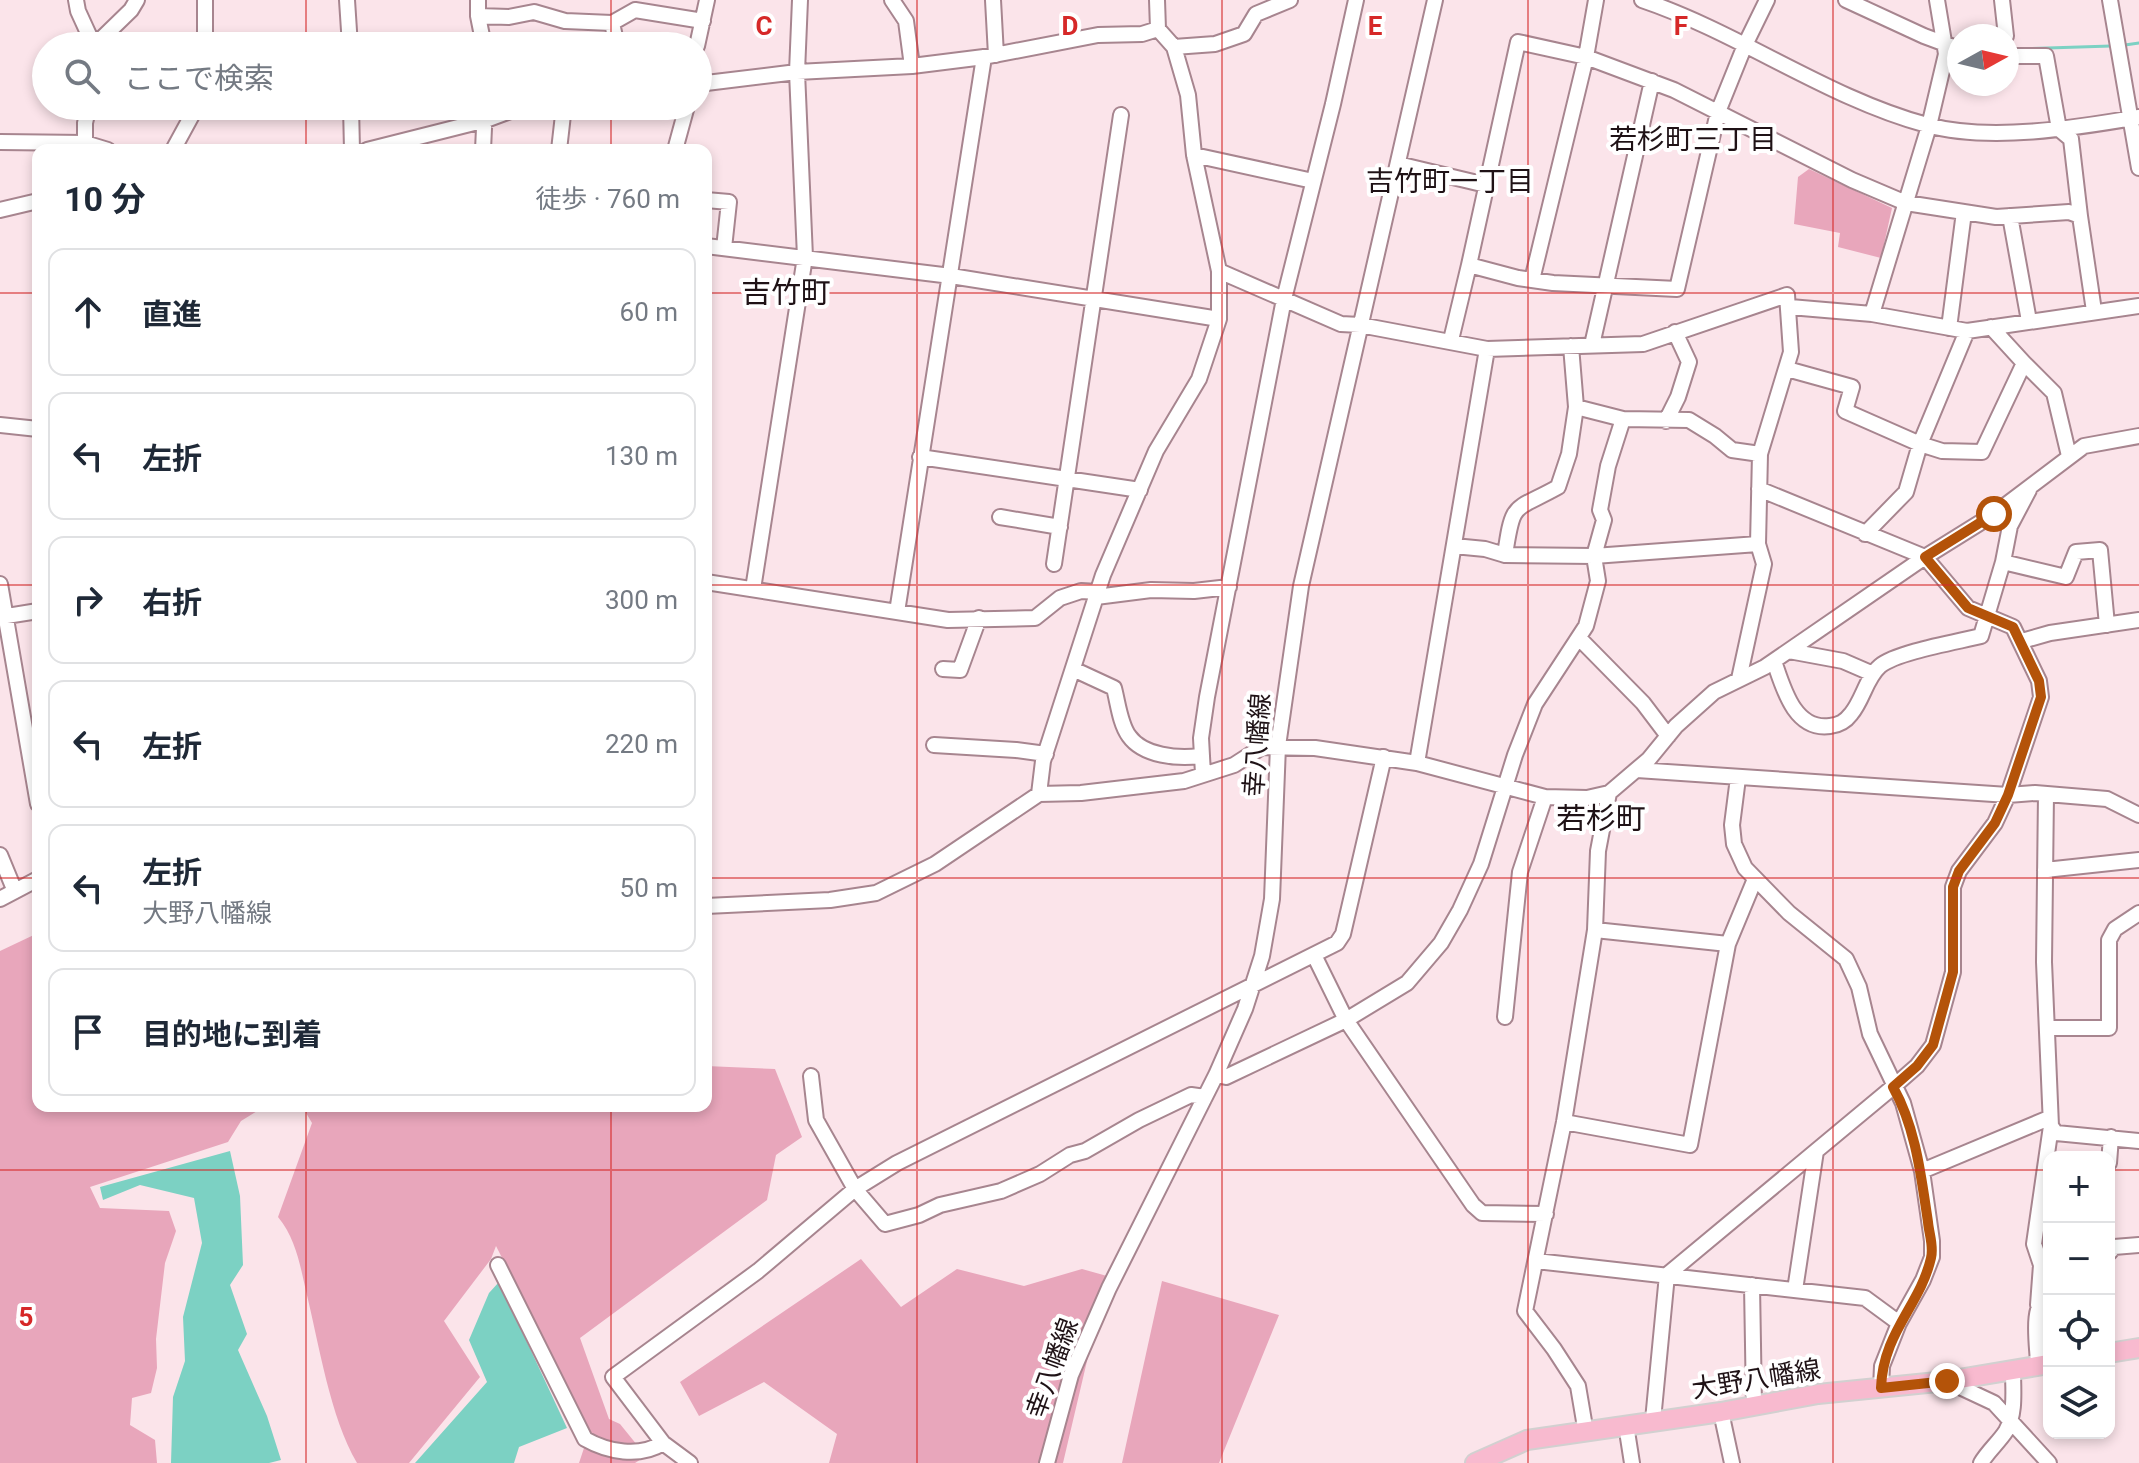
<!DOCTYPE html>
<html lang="ja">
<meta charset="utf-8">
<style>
body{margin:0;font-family:Roboto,"Noto Sans JP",sans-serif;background:#f6f6f7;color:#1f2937}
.controls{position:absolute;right:24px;bottom:24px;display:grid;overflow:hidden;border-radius:16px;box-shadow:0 4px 12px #0003}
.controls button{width:72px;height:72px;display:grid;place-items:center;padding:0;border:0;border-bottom:2px solid #e0e1e3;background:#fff;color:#1f2937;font:40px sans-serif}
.compass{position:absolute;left:1947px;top:24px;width:72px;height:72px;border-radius:50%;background:#fff;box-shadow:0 4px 12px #0003;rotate:82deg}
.stop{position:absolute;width:24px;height:24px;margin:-18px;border:6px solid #b45309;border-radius:50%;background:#fff}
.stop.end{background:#b45309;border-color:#fff;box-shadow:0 2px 8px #0008}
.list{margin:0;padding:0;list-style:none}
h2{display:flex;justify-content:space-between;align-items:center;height:104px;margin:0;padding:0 32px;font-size:34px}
h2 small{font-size:26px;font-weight:400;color:#747a83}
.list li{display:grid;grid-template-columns:52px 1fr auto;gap:24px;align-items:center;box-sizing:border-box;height:128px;margin:0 16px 16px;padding:0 16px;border:2px solid #e0e1e3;border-radius:16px}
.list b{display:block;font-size:30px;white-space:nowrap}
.list p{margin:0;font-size:26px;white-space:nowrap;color:#747a83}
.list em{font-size:26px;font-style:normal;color:#747a83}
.icon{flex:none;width:44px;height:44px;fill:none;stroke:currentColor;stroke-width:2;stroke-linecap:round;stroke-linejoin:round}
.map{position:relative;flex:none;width:2139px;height:1463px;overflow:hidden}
.search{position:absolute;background:#fff;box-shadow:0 4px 12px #0003;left:32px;top:32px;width:680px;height:88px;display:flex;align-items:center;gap:20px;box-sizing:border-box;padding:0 28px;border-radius:44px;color:#747a83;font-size:30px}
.panel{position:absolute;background:#fff;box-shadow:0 4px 12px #0003;left:32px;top:144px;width:680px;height:968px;border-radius:16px}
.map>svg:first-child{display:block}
</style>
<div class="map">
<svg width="2139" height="1463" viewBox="0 0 2139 1463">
<rect width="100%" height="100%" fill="#fbe4ea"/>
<path fill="#e8a6bb" d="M1809 169 1892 208 1881 258 1838 247 1840 233 1794 224 1798 177Z
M38 933V1106H265L241 1121 228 1142 90 1187 100 1208 169 1211 176 1231 165 1263 156 1339 157 1368 151 1393 132 1398 130 1425 155 1440 157 1463H0V951Z
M706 1066 775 1069 802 1137 776 1155 767 1200 580 1338 609 1419 620 1424 646 1456 635 1463H579L584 1448 594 1438 496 1246 491 1259 444 1321 480 1377 409 1463H357C330 1417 319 1344 306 1291 300 1265 296 1239 278 1217L312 1123 302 1106H706Z
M861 1259 901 1307 957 1269 1024 1286 1082 1269 1107 1276 1063 1463H829L837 1434 764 1382 699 1416 680 1382Z
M1162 1281 1279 1315 1219 1463H1122Z"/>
<path fill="#7cd1c3" d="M230 1151 240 1196 243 1265 230 1285 247 1334 238 1350 267 1416 281 1460 269 1463H171L173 1397 185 1361 183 1317 202 1243 194 1198 140 1185 103 1200 100 1187Z
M499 1282 567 1428 519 1447 514 1463H415L487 1382 469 1340 489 1293Z"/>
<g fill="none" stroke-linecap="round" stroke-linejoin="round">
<path stroke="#7cd1c3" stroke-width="3" d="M2125 45 2139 43
M2019 49 2111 46"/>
<defs>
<path id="minor" d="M76 0 78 11 94 46
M347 0 350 46
M478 0V16L484 46
M892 0 906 21 912 66
M993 0 996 55
M1642 0C1740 33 1827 98 1927 125 1989 142 2076 128 2139 117
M1846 0 1924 36 1959 49
M2002 0 2006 36
M2110 0 2139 168
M478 16 509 17 534 12 565 21 612 23 635 10 703 21
M612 23 617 46
M94 46 131 10 137 0
M205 46V0
M697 46 707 0
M1174 47 1215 44 1244 34 1256 14 1290 0
M698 84 797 72 912 66 984 57 1098 35 1142 34 1158 29
M351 106 352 150
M0 142 85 143 108 150
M85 143V123L89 106
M173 150 197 106
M367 150 486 120 524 106
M483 150 485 106
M559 150 564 106
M675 150 687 106
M1194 155 1313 181
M1398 164 1486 185
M706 200 729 202 724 248
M0 210 38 201
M2010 216 2029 321
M2080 216 2094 311
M706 246 951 276 1219 319
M1469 265 1518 42 1586 57 1674 90 1852 180 1906 203 1996 217 2069 212 2080 216 2071 139 2059 129 2046 56H2007
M1219 271 1341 324 1360 325 1487 349 1643 344 1787 295 1791 352 1760 454 1758 544 1764 564 1739 679
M1532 280 1586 57 1596 0
M1790 307 1872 314 1967 331 2139 306
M1872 314 1929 126 1946 54 1937 0
M1949 328 1964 212
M1451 340 1469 265 1518 278 1553 283 1677 289 1718 112 1745 45 1767 0
M1592 345 1652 81
M2024 363 2054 393 2069 456
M1787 369 1852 387 1845 411 1920 444 1942 451 1982 452 2024 363 1991 327
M1623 419 1689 420 1715 436 1732 450 1760 454
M1666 421 1678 397 1689 362 1675 332
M0 425 38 429
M920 457 1140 490
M1000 517 1060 527
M1865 534 1906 492 1920 444 1967 331
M1454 546 1485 549 1505 555 1594 556 1758 544
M1505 555C1513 500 1513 512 1558 487L1569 454 1576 407 1571 346
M2003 562 2066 577 2076 552 2100 550 2107 625
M1054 564 1121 115
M706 582 948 620 1035 618 1060 598 1081 591 1098 592
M0 584 38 804
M753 589 805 257 797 72 800 0
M1096 597 1151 590 1194 591 1229 587
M897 612 984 57
M0 617 38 611
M1579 638 1643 703 1668 736
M2022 641 2050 633 2139 620
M1789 651 1843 661 1873 674
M1774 661C1783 687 1794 731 1830 726 1839 725 1845 722 1851 714 1863 700 1866 678 1880 666 1897 652 1957 642 1981 636L2003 562 2010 526 2029 490
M943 669 960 670 979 618
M1073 669 1114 688C1118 703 1120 724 1129 736 1143 756 1178 759 1200 756
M934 745 1016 750 1046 754
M1417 763 1487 349
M1637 770 2008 795 2035 793 2107 799 2139 815
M1203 774 1201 738 1207 697 1284 299 1333 104 1356 0
M1738 778 1732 825 1734 844 1745 868 1789 913 1846 959 1859 987 1870 1034 1903 1103 1922 1171 1932 1241V1257L1923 1280 1899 1323 1882 1366 1881 1388
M1039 794 1043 761 1103 575 1156 451 1199 379 1219 319V271L1194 155 1188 95 1174 47 1158 29 1157 0
M2046 794 2044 962 2051 1126 2056 1133 2139 1141
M0 855 14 889
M2045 870 2139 860
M0 899 38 879
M706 906 830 900 876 893 935 864 1039 794 1081 793 1184 781 1234 765 1262 747 1315 748 1417 763 1545 797 1587 798 1609 793 1649 759 1676 726 1714 692 1765 667 1925 557 1994 514 2084 446 2139 436
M1595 930 1728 944
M1314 955 1346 1020 1473 1205 1482 1213 1546 1214
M1505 1017 1520 872 1545 797
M2047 1028H2109V940L2115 929 2139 913
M1216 1075 1226 1077 1346 1020 1407 983 1441 943 1460 910 1481 864 1515 755 1535 704 1586 626 1598 581 1594 556 1604 520 1600 510 1608 466 1623 419 1576 407
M811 1076 816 1120 855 1189 885 1224 919 1215 940 1205 1001 1191 1040 1174 1070 1155 1085 1151 1139 1120 1191 1095 1205 1097
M1564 1122 1690 1145 1728 944 1755 879
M2109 1163 2111 1137
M1922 1171 2049 1118
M2109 1253 2114 1247 2139 1245
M1536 1261 1865 1298 1899 1323
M498 1265 585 1439C608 1452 639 1458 663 1443
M1752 1285 1754 1405
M1795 1290 1816 1151
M2038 1305 2041 1265 2034 1244 2051 1126
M2038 1366C2038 1346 2029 1304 2049 1295
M1947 1381 1994 1403 2049 1463
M1721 1412 1732 1463
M1653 1420 1667 1275 1893 1087 1917 1066 1933 1045 1953 972V887L1959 871 1995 823 2008 795 2041 697 2039 681 2013 627 1968 608 1925 557 1759 489
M1626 1425 1632 1463
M1586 1433 1578 1386 1554 1349 1525 1311 1564 1122 1595 930 1598 851 1609 793
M690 1463 663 1443 613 1377 758 1271 855 1189 897 1163 1337 943 1343 934 1384 757
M1047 1463 1071 1375 1109 1288 1216 1075 1245 1009 1262 956 1272 899 1278 746 1301 586 1435 0
M1981 1463C1988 1451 1999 1442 2006 1431 2016 1413 2013 1390 2013 1371"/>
<path id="major" d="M2109 1353 2139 1348
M1475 1463 1527 1440 1721 1412 1818 1394 1947 1381 2049 1364"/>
</defs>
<use href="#minor" stroke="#a7858f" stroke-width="18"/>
<use href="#major" stroke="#d2d0d0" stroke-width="22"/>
<use href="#minor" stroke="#fff" stroke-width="14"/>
<use href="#major" stroke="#f8bacf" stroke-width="18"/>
</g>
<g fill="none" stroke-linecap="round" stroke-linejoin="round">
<path stroke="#b45309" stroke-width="10" d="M1947 1381 1881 1388C1883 1332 1920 1306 1931 1258 1934 1246 1929 1234 1928 1222 1921 1176 1916 1128 1893 1087L1917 1066 1933 1045 1953 972V887L1959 871 1995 823 2008 795 2041 697 2039 681 2013 627 1968 608 1925 557 1994 514"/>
</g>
<path fill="none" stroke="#d62828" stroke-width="2" stroke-opacity="0.55" d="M306 0V46M611 0V46M917 0V1463M1222 0V1463M1528 0V1463M1833 0V1463M306 106V150M611 106V150M0 293H38M706 293H2139M0 585H38M706 585H2139M0 878H38M706 878H2139M306 1106V1463M611 1106V1463M0 1170H2049M2109 1170H2139"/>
<g text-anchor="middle" stroke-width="8" stroke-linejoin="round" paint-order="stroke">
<g font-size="26" fill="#1f1216" stroke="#fff">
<text transform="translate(1257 745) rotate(-86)" y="9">幸八幡線</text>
<text transform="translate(1052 1368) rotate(-70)" y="9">幸八幡線</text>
<text transform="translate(1756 1379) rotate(-9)" y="9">大野八幡線</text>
</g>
<g font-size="28" fill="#1f1216" stroke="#fff">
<text x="1693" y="149">若杉町三丁目</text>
<text x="1450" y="191">吉竹町一丁目</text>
</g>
<g font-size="30" fill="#1f1216" stroke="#fff">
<text x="786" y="303">吉竹町</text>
<text x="1601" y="829">若杉町</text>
</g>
</g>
<g font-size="26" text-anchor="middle" font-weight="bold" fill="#d62828" stroke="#fff" stroke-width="8" stroke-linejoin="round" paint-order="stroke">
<text x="764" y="35">C</text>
<text x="1070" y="35">D</text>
<text x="1375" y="35">E</text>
<text x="1681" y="35">F</text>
<text x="26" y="1326">5</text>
</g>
</svg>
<div class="controls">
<button>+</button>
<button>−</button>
<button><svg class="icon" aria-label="locate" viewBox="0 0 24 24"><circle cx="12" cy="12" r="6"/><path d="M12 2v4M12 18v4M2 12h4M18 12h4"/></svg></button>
<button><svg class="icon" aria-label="layers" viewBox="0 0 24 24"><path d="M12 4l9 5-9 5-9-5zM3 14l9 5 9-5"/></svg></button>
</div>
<svg class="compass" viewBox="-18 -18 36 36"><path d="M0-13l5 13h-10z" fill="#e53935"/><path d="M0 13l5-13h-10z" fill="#747a83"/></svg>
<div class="stop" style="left:1994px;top:514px"></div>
<div class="stop end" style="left:1947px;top:1381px"></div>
<div class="search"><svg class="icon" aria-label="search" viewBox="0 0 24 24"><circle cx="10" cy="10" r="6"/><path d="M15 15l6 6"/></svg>ここで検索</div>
<section class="panel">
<h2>10 分<small>徒歩 · 760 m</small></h2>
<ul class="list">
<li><svg class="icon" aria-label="ahead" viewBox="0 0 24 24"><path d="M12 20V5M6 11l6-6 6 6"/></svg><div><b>直進</b></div><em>60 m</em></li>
<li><svg class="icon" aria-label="left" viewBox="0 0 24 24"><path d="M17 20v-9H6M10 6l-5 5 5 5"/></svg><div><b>左折</b></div><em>130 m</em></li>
<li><svg class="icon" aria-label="right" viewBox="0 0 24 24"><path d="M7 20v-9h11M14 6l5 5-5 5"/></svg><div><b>右折</b></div><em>300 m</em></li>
<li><svg class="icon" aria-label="left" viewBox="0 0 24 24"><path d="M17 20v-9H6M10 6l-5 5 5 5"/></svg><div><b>左折</b></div><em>220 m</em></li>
<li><svg class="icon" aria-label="left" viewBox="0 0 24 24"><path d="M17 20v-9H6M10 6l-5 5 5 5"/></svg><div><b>左折</b><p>大野八幡線</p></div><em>50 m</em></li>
<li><svg class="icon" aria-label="arrive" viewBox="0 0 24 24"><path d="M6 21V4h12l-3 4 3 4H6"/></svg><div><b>目的地に到着</b></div></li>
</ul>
</section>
</div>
